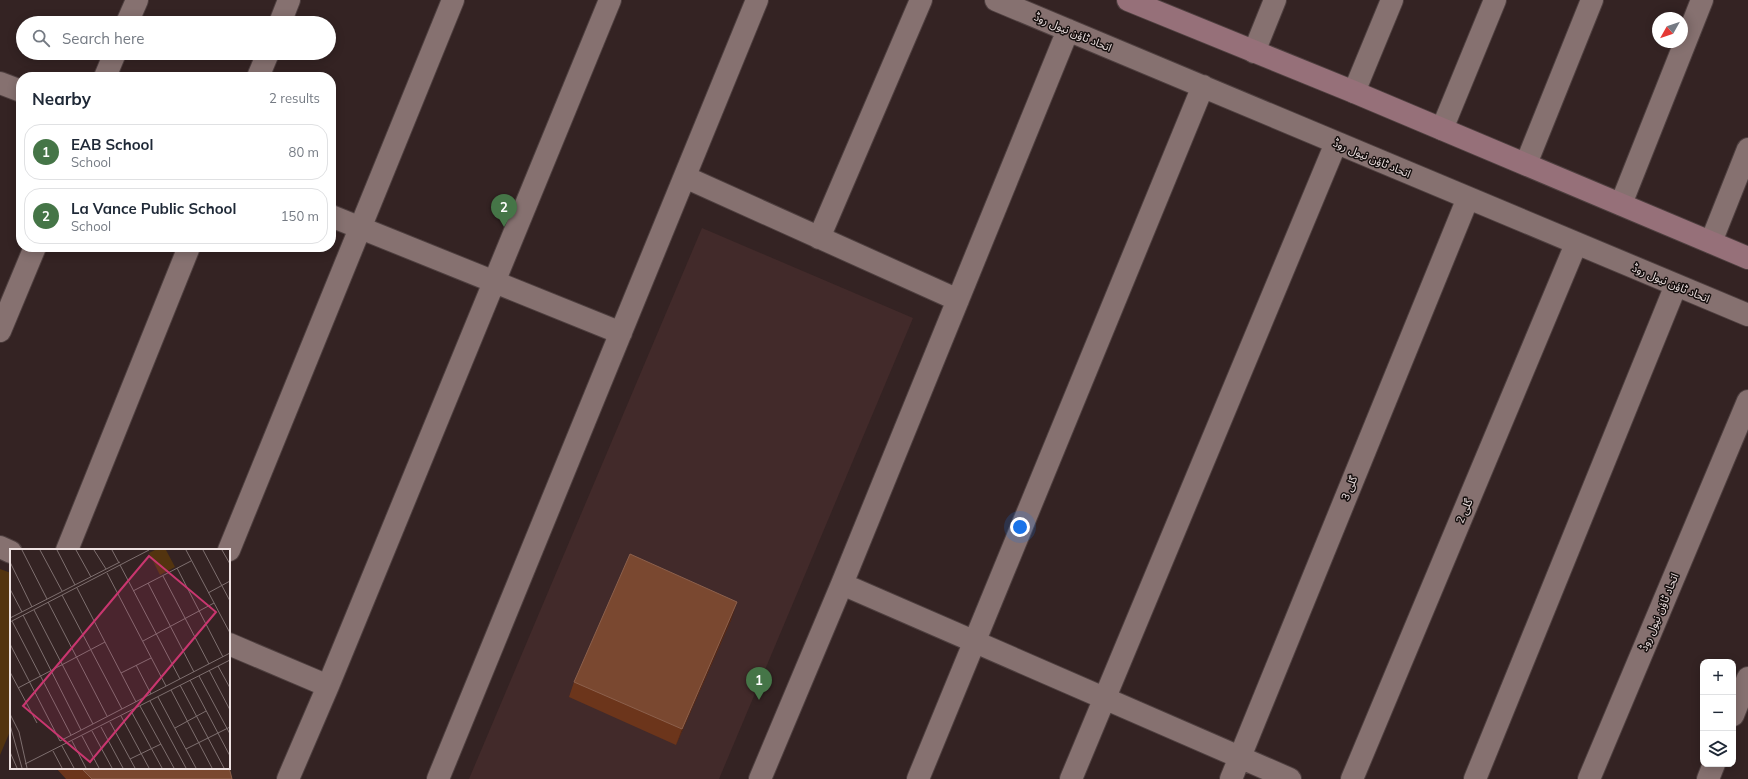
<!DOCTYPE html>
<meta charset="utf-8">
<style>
body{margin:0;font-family:Mulish,"Noto Sans Arabic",sans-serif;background:#f6f6f7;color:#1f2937}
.controls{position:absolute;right:12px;bottom:12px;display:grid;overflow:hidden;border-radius:8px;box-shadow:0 2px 10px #0003}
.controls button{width:36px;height:36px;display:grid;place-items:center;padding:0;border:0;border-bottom:1px solid #e0e1e3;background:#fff;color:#1f2937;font:20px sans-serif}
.compass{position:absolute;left:1652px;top:12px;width:36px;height:36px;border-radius:50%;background:#fff;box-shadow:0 2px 10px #0003;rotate:230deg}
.you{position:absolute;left:1020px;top:527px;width:14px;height:14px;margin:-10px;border:3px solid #fff;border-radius:50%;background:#1a73e8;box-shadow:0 0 0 6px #1a73e833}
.badge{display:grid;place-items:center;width:26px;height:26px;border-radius:50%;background:#457547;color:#fff;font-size:13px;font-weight:700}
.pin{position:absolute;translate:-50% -33px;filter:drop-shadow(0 1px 2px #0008)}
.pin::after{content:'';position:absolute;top:21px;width:14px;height:12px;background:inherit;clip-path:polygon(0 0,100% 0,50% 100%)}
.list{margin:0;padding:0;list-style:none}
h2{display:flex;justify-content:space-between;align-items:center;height:52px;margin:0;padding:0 16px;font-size:17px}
h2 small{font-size:13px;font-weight:400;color:#747a83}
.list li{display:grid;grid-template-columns:26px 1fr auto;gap:12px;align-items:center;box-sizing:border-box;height:56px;margin:0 8px 8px;padding:0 8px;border:1px solid #e0e1e3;border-radius:16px}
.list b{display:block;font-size:15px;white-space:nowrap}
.list p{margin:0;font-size:13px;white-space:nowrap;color:#747a83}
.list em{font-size:13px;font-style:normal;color:#747a83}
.icon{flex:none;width:22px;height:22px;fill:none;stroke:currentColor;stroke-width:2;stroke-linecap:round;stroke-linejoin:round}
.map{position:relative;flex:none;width:1748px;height:779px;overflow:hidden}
.search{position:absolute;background:#fff;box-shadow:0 2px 10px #0003;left:16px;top:16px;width:320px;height:44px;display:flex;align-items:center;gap:10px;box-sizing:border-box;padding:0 14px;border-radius:22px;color:#747a83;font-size:15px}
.panel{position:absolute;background:#fff;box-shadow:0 2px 10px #0003;left:16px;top:72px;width:320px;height:180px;border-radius:16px}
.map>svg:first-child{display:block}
</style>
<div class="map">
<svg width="1748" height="779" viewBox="0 0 1748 779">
<rect width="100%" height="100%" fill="#342323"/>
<path fill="#422a2a" d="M702 228 913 318 719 779H469Z"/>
<path fill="#53340f" d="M0 569 11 573V729L0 755Z"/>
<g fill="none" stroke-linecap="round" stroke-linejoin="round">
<defs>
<path id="street" d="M996 0 1748 315
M127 23 137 0
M280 23 289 0
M1254 52 1275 0
M105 77 115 53
M258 77 268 53
M0 83 21 91
M1354 92 1392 0
M1442 129 1495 0
M1526 164 1592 0
M685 177 958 300
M1621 204 1702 0
M331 216 621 333
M819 238 921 0
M1711 242 1748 149
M0 331 35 247
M0 547 11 552
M67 550 189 247
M229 550 453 0
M842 584 1290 779
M229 644 328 686
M1733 715 1748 678
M288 779 328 686 610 0
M438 779 757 0
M760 779 842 584 1068 30
M918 779 1203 86
M1071 779 1336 143
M1231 779 1468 198
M1352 779 1576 244
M1475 779 1676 285
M1589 779 1748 401
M1708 779 1714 764"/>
<path id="secondary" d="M1128 0 1354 92 1748 258"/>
</defs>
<use href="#street" stroke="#4e3f3f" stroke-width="24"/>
<use href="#secondary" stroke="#4e3f3f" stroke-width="24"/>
<use href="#street" stroke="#867170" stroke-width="22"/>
<use href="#secondary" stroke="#967079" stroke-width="22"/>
</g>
<path fill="#6c351b" d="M732 618 676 745 569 697 574 682Z
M56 768H229L232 779H66Z"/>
<path fill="#502615" d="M737 602 732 618 676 745 682 729Z"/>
<path fill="#7a4830" stroke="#8c604c" d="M630 554 737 602 682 729 574 682Z
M229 767 232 779H92L81 768H229Z"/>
<g text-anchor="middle" stroke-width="3" stroke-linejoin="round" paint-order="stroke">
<g font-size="11" fill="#eee2e2" stroke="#160f0e">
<text transform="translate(1073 32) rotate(23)" y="4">اتحاد ٹاؤن نیول روڈ</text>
<text transform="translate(1372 158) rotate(23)" y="4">اتحاد ٹاؤن نیول روڈ</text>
<text transform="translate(1671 283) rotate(23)" y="4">اتحاد ٹاؤن نیول روڈ</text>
<text transform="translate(1349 488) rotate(-68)" y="4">گلی 3</text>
<text transform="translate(1464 511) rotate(-67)" y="4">گلی 2</text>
<text transform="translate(1659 612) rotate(-67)" y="4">اتحاد ٹاؤن نیول روڈ</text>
</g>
</g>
<g transform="translate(10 549)">
<rect width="220" height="220" fill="#342323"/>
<path d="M145 1H156L165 18 150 26 139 4Z" fill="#53340f"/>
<path fill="none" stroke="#7e6f6f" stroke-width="1" d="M12 1 37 50M30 1 52 42M47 1 65 36M66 1 81 28M84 1 96 20M102 1 109 14M176 1 220 84M193 1 220 52M212 1 220 15M0 13 22 58M110 16 170 130M167 19 213 108M97 24 156 137M153 27 199 115M138 34 184 123M67 39 126 153M0 40 12 63M123 42 181 12M198 44 220 32M52 46 112 160M38 53 97 167M24 61 83 175M13 66 71 181M0 69 110 13M2 72 61 186M0 73 139 1M133 92 204 54M0 95 50 192 220 104M126 116 141 145M208 117 220 139M199 121 220 161M0 123 27 174M111 124 141 109M189 127 220 185M180 131 220 207M170 136 214 219M8 139 95 93M161 141 202 219M148 148 186 219M140 152 176 219M130 157 164 219M121 162 152 219M0 165 9 183 17 219M111 167 139 219M100 173 125 219M0 176 12 219M91 178 113 219M165 179 196 162M82 182 102 219M72 187 89 219M62 192 76 219M52 197 64 219M176 200 220 178M43 202 52 219M0 203 7 219M120 210 151 195M15 215 220 111"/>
<path fill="#c9366f" fill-opacity="0.15" stroke="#c9366f" stroke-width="2" d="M139 7 206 63 80 213 13 157Z"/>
<rect width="220" height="220" fill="none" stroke="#eee2e2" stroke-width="2"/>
</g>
</svg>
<div class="controls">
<button>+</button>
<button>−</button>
<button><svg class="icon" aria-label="layers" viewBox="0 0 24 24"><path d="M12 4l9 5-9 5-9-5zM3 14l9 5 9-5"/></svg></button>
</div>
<svg class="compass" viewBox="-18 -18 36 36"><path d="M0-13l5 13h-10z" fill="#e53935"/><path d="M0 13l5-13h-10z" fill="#747a83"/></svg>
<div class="you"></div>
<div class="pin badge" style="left:759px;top:700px">1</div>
<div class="pin badge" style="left:504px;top:227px">2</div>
<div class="search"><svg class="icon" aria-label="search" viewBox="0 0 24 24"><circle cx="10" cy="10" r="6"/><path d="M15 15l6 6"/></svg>Search here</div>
<section class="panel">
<h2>Nearby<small>2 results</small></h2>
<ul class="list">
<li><span class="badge">1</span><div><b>EAB School</b><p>School</p></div><em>80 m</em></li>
<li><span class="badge">2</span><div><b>La Vance Public School</b><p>School</p></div><em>150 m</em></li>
</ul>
</section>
</div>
